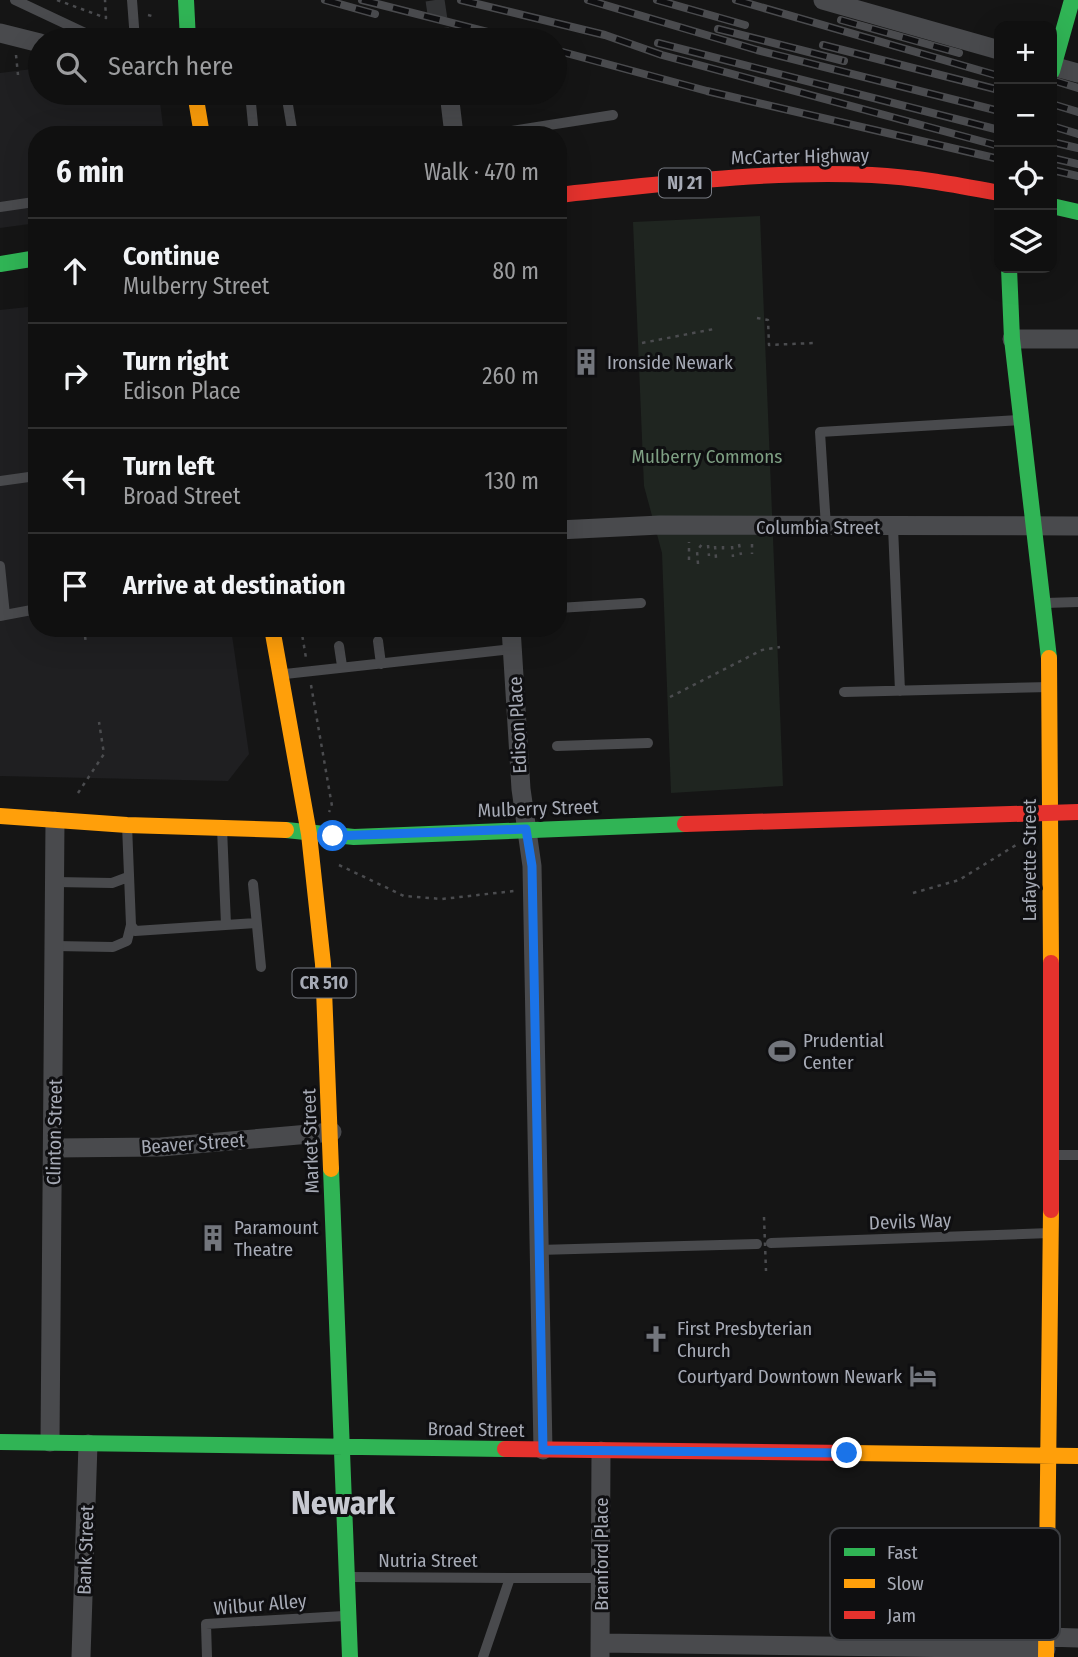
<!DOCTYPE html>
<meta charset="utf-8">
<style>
body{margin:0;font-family:"Fira Sans Condensed",sans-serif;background:#1e1e1e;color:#f1f3f6}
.controls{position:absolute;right:21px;top:21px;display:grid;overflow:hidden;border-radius:14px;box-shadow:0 7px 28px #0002}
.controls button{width:63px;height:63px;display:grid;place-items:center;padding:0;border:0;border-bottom:2px solid #303030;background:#101010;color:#f1f3f6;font:35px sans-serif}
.stop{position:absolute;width:21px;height:21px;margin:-16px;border:5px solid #1a73e8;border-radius:50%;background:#fff}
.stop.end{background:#1a73e8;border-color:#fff;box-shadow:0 2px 7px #0008}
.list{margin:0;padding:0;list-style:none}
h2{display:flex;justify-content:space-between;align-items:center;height:91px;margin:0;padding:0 28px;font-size:30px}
h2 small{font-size:23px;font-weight:400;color:#9c9d9f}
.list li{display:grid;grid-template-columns:46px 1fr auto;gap:21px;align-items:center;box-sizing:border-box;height:105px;padding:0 28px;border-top:2px solid #303030}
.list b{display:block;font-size:26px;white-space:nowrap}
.list p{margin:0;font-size:23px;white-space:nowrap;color:#9c9d9f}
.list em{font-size:23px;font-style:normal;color:#9c9d9f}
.icon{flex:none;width:38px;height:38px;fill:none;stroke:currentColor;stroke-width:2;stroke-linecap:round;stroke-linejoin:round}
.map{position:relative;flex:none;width:1078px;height:1657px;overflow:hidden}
.search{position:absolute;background:#101010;box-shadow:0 7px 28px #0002;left:28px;top:28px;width:539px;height:77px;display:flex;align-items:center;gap:18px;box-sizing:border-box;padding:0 24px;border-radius:38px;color:#9c9d9f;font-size:26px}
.panel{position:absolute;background:#101010;box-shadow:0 7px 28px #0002;left:28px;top:126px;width:539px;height:511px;border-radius:28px}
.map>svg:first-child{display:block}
</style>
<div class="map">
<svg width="1078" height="1657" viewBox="0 0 1078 1657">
<rect width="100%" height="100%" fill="#151515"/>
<path fill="#1f1f21" d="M40 68V93H159L164 135H37V223L0 228V73Z
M37 306V628H231L249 754 228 781 0 776V310Z"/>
<path fill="#1f2520" d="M760 216 783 786 671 793 662 553 644 486 633 222Z"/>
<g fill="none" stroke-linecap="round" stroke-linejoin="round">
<path stroke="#323335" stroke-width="19" stroke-dasharray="19 10" stroke-linecap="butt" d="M435 0 441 40"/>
<path stroke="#4b4c4f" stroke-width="2.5" stroke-dasharray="3.5 5" stroke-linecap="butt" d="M57 0 106 18 105 0
M148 15 156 17
M16 55 18 75
M757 318 768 320 769 345 814 343
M642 343 714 329
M739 544 741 555
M752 544V554
M708 545 709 556
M715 546 716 558
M723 546V552
M732 546 733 557
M689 560V542
M698 564 697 551 702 544
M84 628 86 644
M301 628 306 658
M311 685 332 806 329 812
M670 697 762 650 780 647
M78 793 104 754 99 722
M339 865 404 896 442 899 514 891
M913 893 959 880 1016 845"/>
<path stroke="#494a4d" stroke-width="10" d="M15 0 100 40
M132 0 135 40
M250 93 254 135
M286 93 293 135
M486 135 613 115
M0 207 34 202
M0 481 36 476 37 479
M826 527 820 432 1020 420
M893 527 900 691
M0 566 5 615 0 616
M1045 603 1078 602
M558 608 641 603
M5 615 37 609
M378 641 381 664
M339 646 342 666
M285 674 513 649
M844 692 1050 687
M557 746 648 743
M127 825 131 925 135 931 256 923
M222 828 226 925
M56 882 112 883 128 877
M253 884 261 967
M55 946 113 947 127 941 131 925
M1054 1155H1078
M771 1243 1050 1233
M538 1250 757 1244
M350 1577 510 1578
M207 1657 206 1624 344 1616
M483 1657 510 1578H601"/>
<path stroke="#494a4d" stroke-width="19" d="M823 0 999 50
M0 33 40 43
M152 40H157
M404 40 412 39
M1052 66 1078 73
M449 93 454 135
M1012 339H1078
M558 530 660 525 1078 526
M511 628 521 789 532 866 543 1450
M54 1148 161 1147 332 1132
M50 1442 55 821
M1047 1637 1078 1638
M600 1643 1046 1649
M81 1657 88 1444
M600 1657 601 1451"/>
<path stroke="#30b455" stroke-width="16" d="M186 0 188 40
M1052 71 1072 0
M1052 206 1078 212
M0 264 37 258
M1009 268 1012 339 1049 658
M286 830 354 837 685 824
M331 1169 350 1657
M0 1442 505 1449"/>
<path stroke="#ff9f0a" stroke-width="16" d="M195 93 202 135
M272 628 309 834 323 964 331 1169
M1049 658 1051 963
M0 816 127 825 286 830
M851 1453 1078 1456
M1046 1657 1051 1210"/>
<path stroke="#e5322d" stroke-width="16" d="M558 195C662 184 767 170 872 175 915 177 957 185 999 193
M685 824 1078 812
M1051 963V1210
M505 1449 851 1453"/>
<defs>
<path id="rail" d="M325 0 375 14
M362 0 519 40
M461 0 605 35 662 55 999 146
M588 0 757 50 999 111
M657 0 745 25
M736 0 999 76
M841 20 959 53
M718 29 844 61
M443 32 477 40
M658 43 999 130
M823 45 999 90
M555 50 707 91 999 159
M1052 80 1078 88
M1052 104 1078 112
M1052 126 1078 134
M1052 142 1078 148
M1052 158 1078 164
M1052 170 1078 176"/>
</defs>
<use href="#rail" stroke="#4a4b4e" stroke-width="8"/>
<use href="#rail" stroke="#0f0f11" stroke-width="5" stroke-dasharray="16" stroke-linecap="butt"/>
<path stroke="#4b4c4f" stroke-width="2.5" stroke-dasharray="3.5 5" stroke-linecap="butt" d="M764 1217 766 1271"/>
</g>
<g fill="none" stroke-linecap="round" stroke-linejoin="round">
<path stroke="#1a73e8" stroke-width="9" d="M333 836 526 829 532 866 543 1450 847 1453"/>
</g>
<defs>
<symbol id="building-bare" viewBox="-9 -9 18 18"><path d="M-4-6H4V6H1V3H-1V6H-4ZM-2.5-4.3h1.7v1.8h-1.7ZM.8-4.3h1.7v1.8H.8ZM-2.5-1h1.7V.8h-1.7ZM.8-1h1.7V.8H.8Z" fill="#73767d" stroke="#0f0f11" stroke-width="2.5" paint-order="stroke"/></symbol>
<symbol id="stadium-bare" viewBox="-9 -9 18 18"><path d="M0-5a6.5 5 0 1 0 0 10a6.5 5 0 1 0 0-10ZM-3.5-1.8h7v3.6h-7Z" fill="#73767d" stroke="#0f0f11" stroke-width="2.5" paint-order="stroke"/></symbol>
<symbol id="church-bare" viewBox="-9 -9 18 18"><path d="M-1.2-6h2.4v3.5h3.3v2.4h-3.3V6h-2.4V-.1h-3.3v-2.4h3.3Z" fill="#73767d" stroke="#0f0f11" stroke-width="2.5" paint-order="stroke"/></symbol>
<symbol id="hotel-bare" viewBox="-9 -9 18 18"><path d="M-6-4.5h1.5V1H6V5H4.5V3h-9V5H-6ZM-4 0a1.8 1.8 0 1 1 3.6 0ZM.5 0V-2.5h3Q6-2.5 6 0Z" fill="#73767d" stroke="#0f0f11" stroke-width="2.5" paint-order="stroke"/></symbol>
</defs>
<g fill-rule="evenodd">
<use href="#building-bare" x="567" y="343" width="38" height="38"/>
<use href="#stadium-bare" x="763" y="1032" width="38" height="38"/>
<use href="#building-bare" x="194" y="1219" width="38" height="38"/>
<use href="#church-bare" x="637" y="1320" width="38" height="38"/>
<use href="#hotel-bare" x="904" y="1357" width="38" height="38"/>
</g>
<g text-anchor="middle" stroke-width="6" stroke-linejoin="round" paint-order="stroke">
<g fill="#0f0f11" stroke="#797c84" stroke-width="2">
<rect x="659" y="168.5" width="52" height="29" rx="5"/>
<rect x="292.5" y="968.5" width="63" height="29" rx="5"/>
</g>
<g font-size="18" font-weight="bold" fill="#a6aab5">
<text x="685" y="189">NJ 21</text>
<text x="324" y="989">CR 510</text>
</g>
<g font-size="19" fill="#a6aab5" stroke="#0f0f11">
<text transform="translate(800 156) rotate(-1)" y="7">McCarter Highway</text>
<text x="818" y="534">Columbia Street</text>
<text transform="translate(517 725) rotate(-93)" y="7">Edison Place</text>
<text transform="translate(538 808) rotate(-2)" y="7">Mulberry Street</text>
<text transform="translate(1029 860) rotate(-90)" y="7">Lafayette Street</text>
<text transform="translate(54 1132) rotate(-89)" y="7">Clinton Street</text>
<text transform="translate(310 1141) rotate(-92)" y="7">Market Street</text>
<text transform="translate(193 1143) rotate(-4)" y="7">Beaver Street</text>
<text transform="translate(910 1221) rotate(-2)" y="7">Devils Way</text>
<text transform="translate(476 1429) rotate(1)" y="7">Broad Street</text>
<text transform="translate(85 1550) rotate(-88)" y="7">Bank Street</text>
<text transform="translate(601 1554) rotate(-90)" y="7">Branford Place</text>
<text x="428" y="1567">Nutria Street</text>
<text transform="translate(260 1604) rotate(-5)" y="7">Wilbur Alley</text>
</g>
<g font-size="19" fill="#a6aab5" stroke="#0f0f11" text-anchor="start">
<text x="607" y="369">Ironside Newark</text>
<text x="803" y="1047">Prudential<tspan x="803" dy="22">Center</tspan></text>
<text x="234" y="1234">Paramount<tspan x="234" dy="22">Theatre</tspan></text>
<text x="677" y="1335">First Presbyterian<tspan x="677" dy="22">Church</tspan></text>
<text x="902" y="1383" text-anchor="end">Courtyard Downtown Newark</text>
</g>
<g font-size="19" fill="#7e9f83" stroke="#0f0f11">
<text x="707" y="463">Mulberry Commons</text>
</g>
<g font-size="33" font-weight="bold" fill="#c7c9d1" stroke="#0f0f11">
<text x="343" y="1514">Newark</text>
</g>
</g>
<rect x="830" y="1528" width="230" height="112" rx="10" fill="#0f0f11" stroke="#3c3e42" stroke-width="2"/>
<rect x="844" y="1548" width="31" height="8" fill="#30b455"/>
<rect x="844" y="1579" width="31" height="9" fill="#ff9f0a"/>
<rect x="844" y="1611" width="31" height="8" fill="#e5322d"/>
<g font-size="19" fill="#a6aab5">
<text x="887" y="1559">Fast</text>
<text x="887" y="1590">Slow</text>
<text x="887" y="1622">Jam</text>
</g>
</svg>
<div class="controls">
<button>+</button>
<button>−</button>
<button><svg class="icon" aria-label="locate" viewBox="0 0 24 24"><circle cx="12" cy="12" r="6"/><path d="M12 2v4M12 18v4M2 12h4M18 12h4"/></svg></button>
<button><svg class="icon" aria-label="layers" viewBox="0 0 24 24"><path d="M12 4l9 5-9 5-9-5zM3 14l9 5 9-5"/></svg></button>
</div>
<div class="stop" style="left:333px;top:836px"></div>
<div class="stop end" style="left:847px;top:1453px"></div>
<div class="search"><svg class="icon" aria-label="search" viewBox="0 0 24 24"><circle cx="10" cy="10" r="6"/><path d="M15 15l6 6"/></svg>Search here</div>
<section class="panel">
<h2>6 min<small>Walk · 470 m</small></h2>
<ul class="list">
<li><svg class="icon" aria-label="ahead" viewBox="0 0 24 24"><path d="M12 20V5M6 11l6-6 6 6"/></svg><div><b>Continue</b><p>Mulberry Street</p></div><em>80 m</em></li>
<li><svg class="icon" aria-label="right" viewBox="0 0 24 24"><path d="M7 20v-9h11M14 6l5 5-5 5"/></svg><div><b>Turn right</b><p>Edison Place</p></div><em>260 m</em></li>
<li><svg class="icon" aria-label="left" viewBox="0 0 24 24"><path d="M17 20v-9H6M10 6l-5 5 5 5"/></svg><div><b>Turn left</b><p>Broad Street</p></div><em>130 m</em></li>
<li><svg class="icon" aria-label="arrive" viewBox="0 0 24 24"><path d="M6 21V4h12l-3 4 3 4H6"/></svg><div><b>Arrive at destination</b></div></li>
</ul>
</section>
</div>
